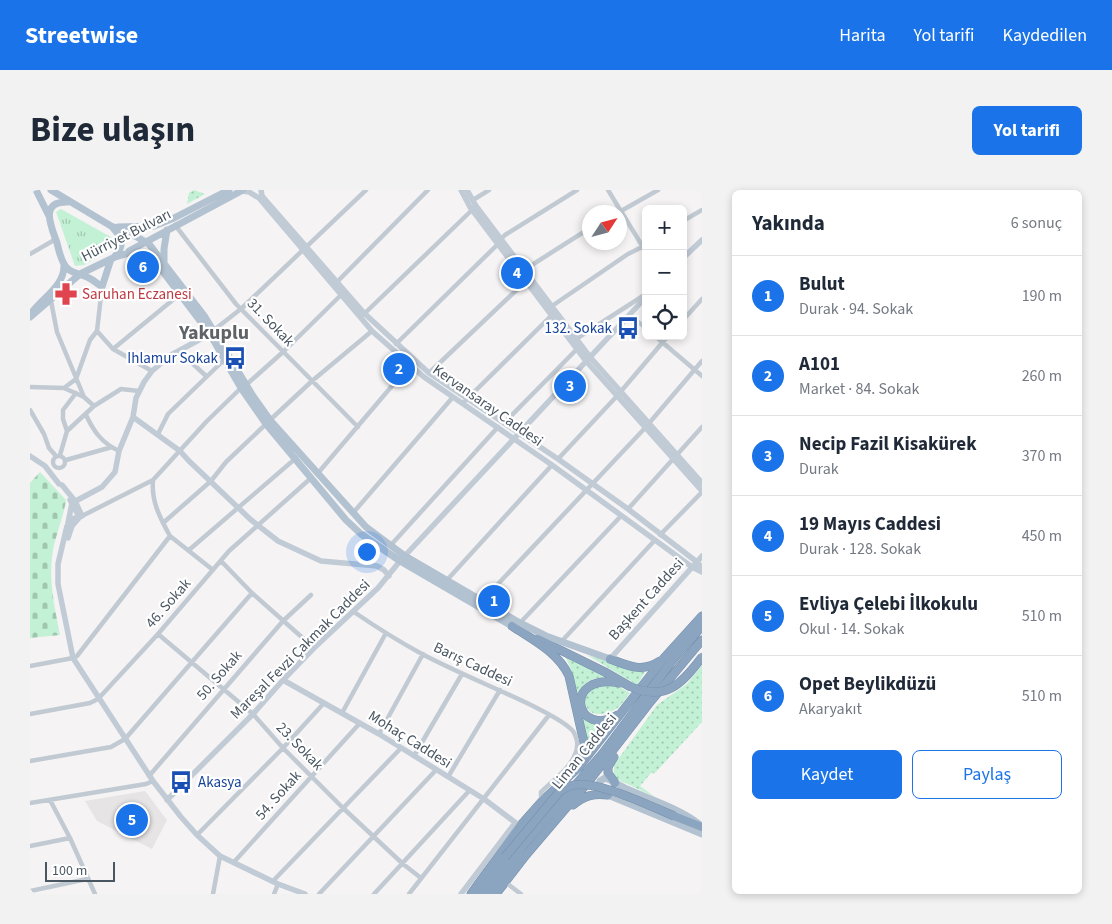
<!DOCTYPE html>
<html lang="tr">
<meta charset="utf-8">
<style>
body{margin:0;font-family:"Source Sans 3",sans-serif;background:#f2f2f3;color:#1f2937}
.controls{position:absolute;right:15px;top:15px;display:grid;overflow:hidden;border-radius:8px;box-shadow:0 2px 8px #0003}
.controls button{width:45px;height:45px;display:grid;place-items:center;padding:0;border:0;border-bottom:1px solid #e0e1e3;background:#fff;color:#1f2937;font:25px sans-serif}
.compass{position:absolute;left:552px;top:15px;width:45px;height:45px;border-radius:50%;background:#fff;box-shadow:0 2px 8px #0003;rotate:54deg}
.scale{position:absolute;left:15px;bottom:12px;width:70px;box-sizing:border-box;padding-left:5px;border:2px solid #4a5661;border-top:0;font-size:14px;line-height:18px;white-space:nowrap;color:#4a5661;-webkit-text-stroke:4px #fff;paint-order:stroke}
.you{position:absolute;left:336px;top:361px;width:18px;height:18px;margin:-12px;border:4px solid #fff;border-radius:50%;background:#1a73e8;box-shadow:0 0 0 8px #1a73e833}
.badge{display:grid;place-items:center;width:32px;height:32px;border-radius:50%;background:#1a73e8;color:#fff;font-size:16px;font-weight:700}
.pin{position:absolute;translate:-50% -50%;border:2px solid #fff;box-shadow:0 1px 5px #0006}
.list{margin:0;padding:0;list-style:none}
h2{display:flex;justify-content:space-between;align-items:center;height:65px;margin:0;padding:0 20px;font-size:21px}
h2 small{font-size:16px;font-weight:400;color:#747a83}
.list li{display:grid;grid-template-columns:32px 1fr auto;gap:15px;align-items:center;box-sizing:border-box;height:80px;padding:0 20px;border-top:1px solid #e0e1e3}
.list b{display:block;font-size:19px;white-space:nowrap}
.list p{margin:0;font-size:16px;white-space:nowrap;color:#747a83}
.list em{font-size:16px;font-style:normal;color:#747a83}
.actions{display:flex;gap:10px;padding:15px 20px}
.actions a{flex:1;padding:11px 0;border:1px solid #1a73e8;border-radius:8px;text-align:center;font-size:18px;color:#1a73e8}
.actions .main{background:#1a73e8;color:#fff}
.icon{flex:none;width:28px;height:28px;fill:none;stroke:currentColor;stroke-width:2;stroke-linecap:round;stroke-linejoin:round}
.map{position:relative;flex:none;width:672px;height:704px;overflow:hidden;border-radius:8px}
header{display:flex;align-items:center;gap:30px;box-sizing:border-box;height:70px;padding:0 25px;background:#1a73e8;color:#fff}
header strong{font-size:24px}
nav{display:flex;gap:28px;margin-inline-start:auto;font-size:18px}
.intro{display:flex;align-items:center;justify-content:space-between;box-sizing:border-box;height:120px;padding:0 30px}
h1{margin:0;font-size:35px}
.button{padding:12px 22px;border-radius:8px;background:#1a73e8;color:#fff;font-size:18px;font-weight:700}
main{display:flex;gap:30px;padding:0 30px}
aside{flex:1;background:#fff;border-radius:8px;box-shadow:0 2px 8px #0003}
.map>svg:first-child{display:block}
</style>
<header>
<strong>Streetwise</strong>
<nav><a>Harita</a><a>Yol tarifi</a><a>Kaydedilen</a></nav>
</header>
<div class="intro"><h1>Bize ulaşın</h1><a class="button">Yol tarifi</a></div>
<main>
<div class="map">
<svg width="672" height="704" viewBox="0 0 672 704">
<defs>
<pattern id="grass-dots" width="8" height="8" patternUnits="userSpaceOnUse" patternTransform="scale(1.25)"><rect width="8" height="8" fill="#c3f1d5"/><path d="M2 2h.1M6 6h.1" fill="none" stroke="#a0c6b0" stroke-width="1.8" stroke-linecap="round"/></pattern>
<pattern id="cemetery-stones" width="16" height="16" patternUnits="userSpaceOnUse" patternTransform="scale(1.25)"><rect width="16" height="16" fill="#c3f1d5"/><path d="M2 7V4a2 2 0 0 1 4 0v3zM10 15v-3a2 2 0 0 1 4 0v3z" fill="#a0c6b0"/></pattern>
<pattern id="park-tufts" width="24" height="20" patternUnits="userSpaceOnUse" patternTransform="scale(1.25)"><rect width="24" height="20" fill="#c3f1d5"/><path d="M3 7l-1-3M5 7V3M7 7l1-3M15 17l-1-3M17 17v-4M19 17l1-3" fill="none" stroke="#a0c6b0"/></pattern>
</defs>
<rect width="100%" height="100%" fill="#f5f3f3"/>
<path fill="#e6e4e5" d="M115 601 137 630 122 659 67 631 55 611Z"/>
<path fill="url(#grass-dots)" d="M164 0 175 4 157 14 159 3Z
M557 465 615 482 607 495Z
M538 466 582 488C566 486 553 490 547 506L541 479 536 468Z
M672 475V532L624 584 622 582 610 596 625 607 587 589 584 585V575L627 515 657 494Z
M566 495 588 496 600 503 599 504C596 508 593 513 589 517 575 527 553 529 555 506Z
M550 521 578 531 558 557Z"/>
<path fill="url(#cemetery-stones)" d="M10 282 36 310C33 330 24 348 22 367 19 394 25 419 30 445L0 448V293Z"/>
<path fill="url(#park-tufts)" d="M31 19 86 50 84 58 54 75 45 76 26 22Z"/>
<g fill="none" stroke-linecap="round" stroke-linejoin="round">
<defs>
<path id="highway" d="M482 436C503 450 528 462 539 486L554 553V562L551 572
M508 449 575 482 599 496
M580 469C599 476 612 483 630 471
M588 525C545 550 531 482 590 493
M584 567 578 577V583L585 593
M543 615C554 606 563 603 578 605
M644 626 672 637
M441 704 490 636 514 609 549 577 634 468 672 426
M448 704 475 667
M457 704 492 657 573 563 642 471 672 436
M466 704 496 665 559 591 621 511 672 450"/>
</defs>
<use href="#highway" stroke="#7690ad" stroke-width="9"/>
<path stroke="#c1cad2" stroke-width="4.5" d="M578 0 616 62
M443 10 459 0
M591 21 628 0
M653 31 672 20
M145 35 206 114 328 237
M471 49 475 45 547 0
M0 64 26 49
M494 80 560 38
M306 93 398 0
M21 111 27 142 54 207
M522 116 598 64 616 55
M333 125 442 20
M599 125 616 138
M653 130 672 109
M184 140 212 118 336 0
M67 141 83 159 122 181
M625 146 672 186
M546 149 616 104
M366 154 468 54
M83 159 150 104
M162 173 176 186
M399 183 496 91
M46 189 60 150 67 141 72 97
M216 195 253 162 311 105
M0 197 34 198 46 189
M34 198 54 207 64 216 91 199 109 201
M433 213 522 125
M0 220 14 244 19 258 26 266
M56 225C64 242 72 253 89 261
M240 230 282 191 342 141
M474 233 547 159
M37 241 64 216
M128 244 138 224 194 170
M30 265 37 241 33 229V220L46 203
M23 272a6 6 0 1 1 12 0a6 6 0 1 1-12 0Z
M528 269 587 206 638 146
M36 270 82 257
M288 283 384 170
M598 319 672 237
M323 323 423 207
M52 326 123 290
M133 333 181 291 196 272 236 234
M630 345 672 302
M140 346 183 380
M360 356 468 237
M159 360 266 268
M191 371 222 403 284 458
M417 390 522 275
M452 411 615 238 672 171
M324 422C346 437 368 451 392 464 428 483 466 498 503 516 516 523 532 530 542 540 544 542 546 547 547 551 550 572 524 589 511 602V606L514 609
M490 433 591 326
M128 444 223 524 253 558 313 618 373 674 391 688
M531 452 625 350
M0 476 43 468 47 466 140 346C130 328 121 311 123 290L177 231 211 198
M312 523 356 443
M0 524 60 513 68 509 128 444 199 361 281 288
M349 544 393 464
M384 566 432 484
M0 571 81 557 95 549 222 403
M119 586 253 431 281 405
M418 587 470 500
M0 613 116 594 123 591
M167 645 253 558 294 513
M40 648 65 704
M0 656 40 648 20 610
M204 672 330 533
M243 691 371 558
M475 692 491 704
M0 701 57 689
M183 704 190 666
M244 704 248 694
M289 704 406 580
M344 704 439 601
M379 704 519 525"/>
<path stroke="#c1cbd6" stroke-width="5.5" d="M231 0 232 6 334 123 399 183 528 269 598 319 667 372 672 378
M431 0 440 17 556 171 672 301
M437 0 446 16 560 167 672 293
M212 1 219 2 229 8 342 141 394 187 522 275 662 377 672 382
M653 68 672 50
M103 227 150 261 159 271 220 329 248 351 291 371 347 376 354 380 359 386
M0 266 15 276 29 294 32 295 45 311 52 326
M40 310 47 323 52 326
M42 313 72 297 85 282 89 261 103 227 106 208 114 192 122 181 141 165 180 144
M52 326 42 329 37 336 28 374V394L43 468 123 591 151 627 167 645 190 666 248 694 275 704
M38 333 42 313
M38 348 42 336 49 328
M580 469 672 366
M253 490 349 544 454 609 490 636
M137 610 223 524 253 490 284 458 348 398 370 371 616 107
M431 704 485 633"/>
<path stroke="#b3c2d1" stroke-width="7" d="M6 0 19 26
M21 0 81 36 107 47 119 54 175 127 223 206 240 230 336 337 375 366 490 433 516 446 580 469
M38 12C9 11 21 36 27 53 29 61 31 72 37 78 43 84 52 84 59 88 63 90 68 94 72 97L81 69
M88 37 124 36 144 28 199 0
M83 38C92 48 95 55 85 66
M99 61 213 0
M85 67C101 63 110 57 124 70L180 144 211 198 236 234 316 330 331 344 370 371 482 436
M134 73V59L137 40
M3 121C15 106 35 95 34 74
M0 127 50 84 89 65
M669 634C648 618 621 610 597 599 589 596 583 590 575 588L570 591 568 597 578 605 672 644"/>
<use href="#highway" stroke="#8ba5c1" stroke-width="8"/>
<defs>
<path id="highway-bridge" d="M599 496C635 512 651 495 672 467
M475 667 530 601C533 600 536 597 540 596 565 588 619 616 644 626"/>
</defs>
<use href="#highway-bridge" stroke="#7690ad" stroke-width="9" stroke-linecap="butt"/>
<use href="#highway-bridge" stroke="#8ba5c1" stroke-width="8"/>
</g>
<defs>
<symbol id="pharmacy-bare" viewBox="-9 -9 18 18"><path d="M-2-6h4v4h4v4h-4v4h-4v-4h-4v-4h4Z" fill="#e0444e" stroke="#fff" stroke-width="2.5" paint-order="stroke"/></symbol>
<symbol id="bus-bare" viewBox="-9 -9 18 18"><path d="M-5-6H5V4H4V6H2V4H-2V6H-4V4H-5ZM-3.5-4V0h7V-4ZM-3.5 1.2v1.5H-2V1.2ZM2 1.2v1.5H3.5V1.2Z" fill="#1a4fb4" stroke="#fff" stroke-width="2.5" paint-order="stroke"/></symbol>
</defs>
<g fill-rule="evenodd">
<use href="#pharmacy-bare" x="20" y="88" width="32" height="32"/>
<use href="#bus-bare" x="582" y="122" width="32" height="32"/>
<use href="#bus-bare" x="189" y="152" width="32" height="32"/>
<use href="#bus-bare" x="135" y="576" width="32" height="32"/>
</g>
<g text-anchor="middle" stroke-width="4.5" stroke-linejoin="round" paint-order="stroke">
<g font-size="15" fill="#4a5661" stroke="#fff">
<text transform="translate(96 45) rotate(-27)" y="5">Hürriyet Bulvarı</text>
<text transform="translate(241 132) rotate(46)" y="5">31. Sokak</text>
<text transform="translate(458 215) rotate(35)" y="5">Kervansaray Caddesi</text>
<text transform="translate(616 409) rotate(-48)" y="5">Başkent Caddesi</text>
<text transform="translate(138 413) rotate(-49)" y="5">46. Sokak</text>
<text transform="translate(270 459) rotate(-45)" y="5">Mareşal Fevzi Çakmak Caddesi</text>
<text transform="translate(443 474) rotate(25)" y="5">Barış Caddesi</text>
<text transform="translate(189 485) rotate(-49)" y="5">50. Sokak</text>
<text transform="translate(380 549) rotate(32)" y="5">Mohaç Caddesi</text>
<text transform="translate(270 556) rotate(46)" y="5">23. Sokak</text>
<text transform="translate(554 561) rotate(-51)" y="5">Liman Caddesi</text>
<text transform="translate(248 605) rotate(-48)" y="5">54. Sokak</text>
</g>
<g font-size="15" fill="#be3a42" stroke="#fff" text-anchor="start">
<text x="52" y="109">Saruhan Eczanesi</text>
</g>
<g font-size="15" fill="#164399" stroke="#fff" text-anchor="end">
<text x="582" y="143">132. Sokak</text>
<text x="188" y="173">Ihlamur Sokak</text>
<text x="168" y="597" text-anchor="start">Akasya</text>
</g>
<g font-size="20" font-weight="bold" fill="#5f6368" stroke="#fff">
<text x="184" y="149">Yakuplu</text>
</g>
</g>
</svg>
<div class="controls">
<button>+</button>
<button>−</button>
<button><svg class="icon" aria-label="locate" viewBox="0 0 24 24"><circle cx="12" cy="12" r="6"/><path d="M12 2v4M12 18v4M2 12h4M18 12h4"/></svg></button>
</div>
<svg class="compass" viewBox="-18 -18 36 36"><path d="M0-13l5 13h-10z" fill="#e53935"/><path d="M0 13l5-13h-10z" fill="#747a83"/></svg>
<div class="scale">100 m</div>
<div class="you"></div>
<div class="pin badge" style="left:464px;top:411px">1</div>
<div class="pin badge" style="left:369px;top:179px">2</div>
<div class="pin badge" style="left:540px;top:196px">3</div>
<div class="pin badge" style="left:487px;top:83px">4</div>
<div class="pin badge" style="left:102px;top:630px">5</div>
<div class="pin badge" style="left:113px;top:77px">6</div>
</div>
<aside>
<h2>Yakında<small>6 sonuç</small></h2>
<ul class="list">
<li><span class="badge">1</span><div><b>Bulut</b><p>Durak · 94. Sokak</p></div><em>190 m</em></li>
<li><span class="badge">2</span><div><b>A101</b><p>Market · 84. Sokak</p></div><em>260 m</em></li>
<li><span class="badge">3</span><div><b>Necip Fazil Kisakürek</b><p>Durak</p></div><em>370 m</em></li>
<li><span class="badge">4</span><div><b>19 Mayıs Caddesi</b><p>Durak · 128. Sokak</p></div><em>450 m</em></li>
<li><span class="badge">5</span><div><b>Evliya Çelebi İlkokulu</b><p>Okul · 14. Sokak</p></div><em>510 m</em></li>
<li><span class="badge">6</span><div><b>Opet Beylikdüzü</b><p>Akaryakıt</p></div><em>510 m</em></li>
</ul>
<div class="actions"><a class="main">Kaydet</a><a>Paylaş</a></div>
</aside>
</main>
